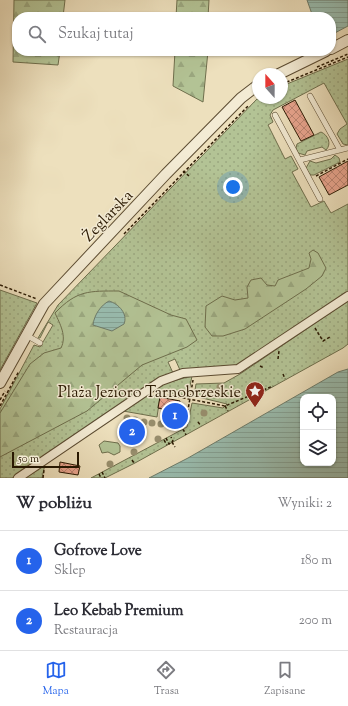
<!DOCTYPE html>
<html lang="pl">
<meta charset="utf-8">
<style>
body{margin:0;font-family:"Sorts Mill Goudy",serif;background:#f2f2f3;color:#2b2b33}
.controls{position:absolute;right:12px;bottom:12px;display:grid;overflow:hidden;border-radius:8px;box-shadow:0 1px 3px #0004}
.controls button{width:36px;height:36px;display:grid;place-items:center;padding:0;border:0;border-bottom:1px solid #e1e1e2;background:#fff;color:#2b2b33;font:20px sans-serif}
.compass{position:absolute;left:252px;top:68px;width:36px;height:36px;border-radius:50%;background:#fff;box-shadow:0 1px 3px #0004;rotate:339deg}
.scale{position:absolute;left:12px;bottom:10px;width:67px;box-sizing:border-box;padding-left:4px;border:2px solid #2a1902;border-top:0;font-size:11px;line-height:14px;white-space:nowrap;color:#2a1902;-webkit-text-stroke:3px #f3ebd4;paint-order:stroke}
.you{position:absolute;left:233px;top:187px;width:14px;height:14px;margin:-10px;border:3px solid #fff;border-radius:50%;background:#1a73e8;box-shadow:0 0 0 6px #1a73e833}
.badge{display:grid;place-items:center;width:26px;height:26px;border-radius:50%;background:#2563eb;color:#fff;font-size:13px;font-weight:700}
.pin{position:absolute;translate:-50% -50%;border:2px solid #fff;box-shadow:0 1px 4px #0006}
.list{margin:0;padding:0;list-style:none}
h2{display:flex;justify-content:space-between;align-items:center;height:52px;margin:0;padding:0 16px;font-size:17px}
h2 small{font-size:13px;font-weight:400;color:#7c7c81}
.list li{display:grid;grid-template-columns:26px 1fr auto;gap:12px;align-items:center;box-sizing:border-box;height:60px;padding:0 16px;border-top:1px solid #e1e1e2}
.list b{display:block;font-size:15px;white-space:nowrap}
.list p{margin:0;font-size:13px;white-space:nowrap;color:#7c7c81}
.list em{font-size:13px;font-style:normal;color:#7c7c81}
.icon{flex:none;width:22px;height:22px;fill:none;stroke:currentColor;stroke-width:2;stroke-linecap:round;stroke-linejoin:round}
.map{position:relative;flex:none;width:348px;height:478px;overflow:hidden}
.search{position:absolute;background:#fff;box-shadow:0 1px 3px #0004;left:12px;right:12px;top:12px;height:44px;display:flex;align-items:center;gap:10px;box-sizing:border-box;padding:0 14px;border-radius:16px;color:#7c7c81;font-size:15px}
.sheet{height:172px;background:#fff}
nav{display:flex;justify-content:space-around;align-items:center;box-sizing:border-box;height:56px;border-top:1px solid #e1e1e2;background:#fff;font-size:11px;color:#7c7c81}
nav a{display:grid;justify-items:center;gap:2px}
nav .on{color:#2563eb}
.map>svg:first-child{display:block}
</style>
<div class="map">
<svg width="348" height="478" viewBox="0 0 348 478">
<defs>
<pattern id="grass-dots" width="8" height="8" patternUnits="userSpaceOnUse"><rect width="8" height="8" fill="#b3c395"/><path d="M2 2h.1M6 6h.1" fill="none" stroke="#9aa77f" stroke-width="1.8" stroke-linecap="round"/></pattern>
<pattern id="forest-firs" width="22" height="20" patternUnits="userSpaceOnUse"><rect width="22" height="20" fill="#b3c395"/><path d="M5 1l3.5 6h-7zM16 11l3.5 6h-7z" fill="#9aa77f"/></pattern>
<pattern id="water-rules" width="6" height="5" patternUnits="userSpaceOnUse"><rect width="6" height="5" fill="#99bdb0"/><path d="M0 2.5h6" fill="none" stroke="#84a296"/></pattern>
<pattern id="building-cross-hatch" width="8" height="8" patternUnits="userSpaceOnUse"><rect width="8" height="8" fill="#e8a38d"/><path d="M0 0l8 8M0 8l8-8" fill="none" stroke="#bc8471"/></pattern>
</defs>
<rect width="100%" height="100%" fill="#ede0bd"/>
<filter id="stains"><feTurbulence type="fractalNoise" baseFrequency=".005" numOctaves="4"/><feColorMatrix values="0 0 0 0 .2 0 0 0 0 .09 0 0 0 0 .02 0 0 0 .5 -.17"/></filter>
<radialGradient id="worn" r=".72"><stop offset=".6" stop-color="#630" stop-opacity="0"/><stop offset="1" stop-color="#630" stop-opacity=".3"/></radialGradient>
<path fill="url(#grass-dots)" stroke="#6e6e4c" d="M348 59V145L343 144 337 134 340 129 347 124 324 83 273 110 270 115 273 122 268 125 285 159 291 156 298 169 292 172 311 207 324 201 331 213 348 204V292L238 365 180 370 175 359 168 362 173 373 12 478H0V409L34 345 40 347 53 325 48 322 40 338H38L58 305 257 99 282 98V86Z
M321 132C328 135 332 144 326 150L322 147 307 151 305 155 298 153 296 148 297 144Z
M335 155 339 158 340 162 314 175H310L306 168 310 161 316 163 331 159Z
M0 290 37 303 0 370Z
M348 301V344L343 348 135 463 105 478H91L187 427 192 403 223 408 227 404 194 396 196 384 224 383 240 374Z
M192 376 188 396 155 390 165 383Z
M147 395 160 397 157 417 123 411Z
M45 464 42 478H24Z"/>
<path fill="url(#forest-firs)" stroke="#6e6e4c" d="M14 0H65L63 17H17V51H60L58 65 13 62Z
M177 0H209L208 17H176Z
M175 51H208L203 102 173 86Z
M313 250 318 253 326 268 322 276 306 289 245 329 223 336H212L205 327 206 306 222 296 235 300 248 298 247 287 251 280 261 278 267 285 275 286 278 280 309 268 311 259 309 253Z
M119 291 171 315 186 319 197 340 187 347 142 365 87 411 0 457V413L30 364 44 353 61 348C67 336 60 324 55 313 77 290 89 291 119 291Z"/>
<path fill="#b3c395" stroke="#6e6e4c" d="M104 441 118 443 120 446V452L114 455 108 452 102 453 99 445Z"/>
<path fill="url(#water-rules)" stroke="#6d7b6a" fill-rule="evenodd" d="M307 0H348V26L331 35V17H313Z
M109 301C119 304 128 314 124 324L112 331 93 325C94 315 101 305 109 301Z
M348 369V478H149L188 458 338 372ZM303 397H333V463H303Z"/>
<path fill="url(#building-cross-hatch)" stroke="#2a1902" d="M295 100 314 135 301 141 282 107Z
M348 161V185L329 195 319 177Z
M160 397 180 401 178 410 186 412 184 422 165 419 166 410 158 408Z
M123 426 143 429 141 438 122 435Z
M60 462 80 466 78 475 59 472Z"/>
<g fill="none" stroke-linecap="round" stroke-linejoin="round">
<defs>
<path id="service" d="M310 96 340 150
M275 115 320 199
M300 160 348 148
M26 335 40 343"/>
<path id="pedestrian" d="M18 478 161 381 183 373 238 369 348 296"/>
<path id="minor" d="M331 49 348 40
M279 74 326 51
M0 383 44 304 166 174 241 98 258 85"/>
</defs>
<use href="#service" stroke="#5b4b31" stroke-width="6"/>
<use href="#pedestrian" stroke="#5b4b31" stroke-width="10"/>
<use href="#minor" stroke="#5b4b31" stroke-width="12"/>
<path stroke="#2a1902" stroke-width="1.5" stroke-dasharray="3 2" stroke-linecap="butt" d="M317 67 348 54
M282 84 348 57
M183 171 189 176
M316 176 348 159
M124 234 249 105
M0 285 37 299
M315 328 323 341 330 337
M278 359 279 351
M260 366 264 368
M283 374 285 379
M158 393 225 406 273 386
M0 400 5 391
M0 406 19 371
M225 406 228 411
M186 422 193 380
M198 422 201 426
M183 429 186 435
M166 438 169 444 173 441 171 437
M164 440 167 445
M172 442 175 447
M132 460 134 463
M102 472 105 478
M99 474 101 478
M43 478 44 470"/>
<use href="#service" stroke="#f3ebd4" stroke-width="5"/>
<use href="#pedestrian" stroke="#f3ebd4" stroke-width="8"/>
<use href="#minor" stroke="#f3ebd4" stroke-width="10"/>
</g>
<g fill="#988f6e">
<circle cx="220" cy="387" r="3.5"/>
<circle cx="204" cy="413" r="3.5"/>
<circle cx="127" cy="418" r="3.5"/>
<circle cx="135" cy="420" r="3.5"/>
<circle cx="144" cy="422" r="3.5"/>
<circle cx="152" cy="423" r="3.5"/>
<circle cx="161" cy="424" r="3.5"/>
<circle cx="182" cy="426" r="3.5"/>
<circle cx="158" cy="439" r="3.5"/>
<circle cx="134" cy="452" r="3.5"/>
<circle cx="110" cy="464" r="3.5"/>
</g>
<defs>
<symbol id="sight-pin" viewBox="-11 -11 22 30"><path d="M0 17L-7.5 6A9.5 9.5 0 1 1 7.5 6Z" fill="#8f2418" stroke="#f3ebd4"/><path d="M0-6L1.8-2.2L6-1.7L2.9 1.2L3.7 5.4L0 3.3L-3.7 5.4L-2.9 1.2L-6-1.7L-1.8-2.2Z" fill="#fff"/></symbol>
</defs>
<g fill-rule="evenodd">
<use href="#sight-pin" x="244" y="380" width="22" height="30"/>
</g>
<g text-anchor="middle" stroke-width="3" stroke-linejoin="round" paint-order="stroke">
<g font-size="16" fill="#2a1902" stroke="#f3ebd4">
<text transform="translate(107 215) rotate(-46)" y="6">Żeglarska</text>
</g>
<g font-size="16" fill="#2a1902" stroke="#f3ebd4" text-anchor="end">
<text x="241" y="397">Plaża Jezioro Tarnobrzeskie</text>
</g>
</g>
<rect width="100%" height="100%" filter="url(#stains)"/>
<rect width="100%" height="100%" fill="url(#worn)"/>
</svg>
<div class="controls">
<button><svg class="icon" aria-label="locate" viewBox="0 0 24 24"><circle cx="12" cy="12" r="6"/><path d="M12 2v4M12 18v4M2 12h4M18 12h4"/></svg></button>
<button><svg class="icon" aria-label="layers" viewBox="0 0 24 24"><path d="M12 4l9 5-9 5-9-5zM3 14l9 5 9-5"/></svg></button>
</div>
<svg class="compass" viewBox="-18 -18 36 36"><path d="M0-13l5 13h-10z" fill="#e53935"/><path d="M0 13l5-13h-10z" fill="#7c7c81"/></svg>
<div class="scale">50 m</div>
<div class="you"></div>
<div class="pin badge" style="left:175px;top:416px">1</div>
<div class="pin badge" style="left:132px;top:432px">2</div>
<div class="search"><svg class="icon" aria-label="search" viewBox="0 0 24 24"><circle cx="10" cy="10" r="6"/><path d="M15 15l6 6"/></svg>Szukaj tutaj</div>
</div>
<section class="sheet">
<h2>W pobliżu<small>Wyniki: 2</small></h2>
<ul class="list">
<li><span class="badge">1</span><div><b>Gofrove Love</b><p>Sklep</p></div><em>180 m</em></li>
<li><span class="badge">2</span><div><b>Leo Kebab Premium</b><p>Restauracja</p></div><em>200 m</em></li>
</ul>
</section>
<nav>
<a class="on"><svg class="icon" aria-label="map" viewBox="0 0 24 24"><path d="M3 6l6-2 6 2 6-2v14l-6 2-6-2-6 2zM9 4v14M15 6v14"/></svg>Mapa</a>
<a><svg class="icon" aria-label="directions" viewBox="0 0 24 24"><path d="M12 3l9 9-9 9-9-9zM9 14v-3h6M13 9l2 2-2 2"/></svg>Trasa</a>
<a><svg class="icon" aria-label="saved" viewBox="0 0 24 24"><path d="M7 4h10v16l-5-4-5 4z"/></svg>Zapisane</a>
</nav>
